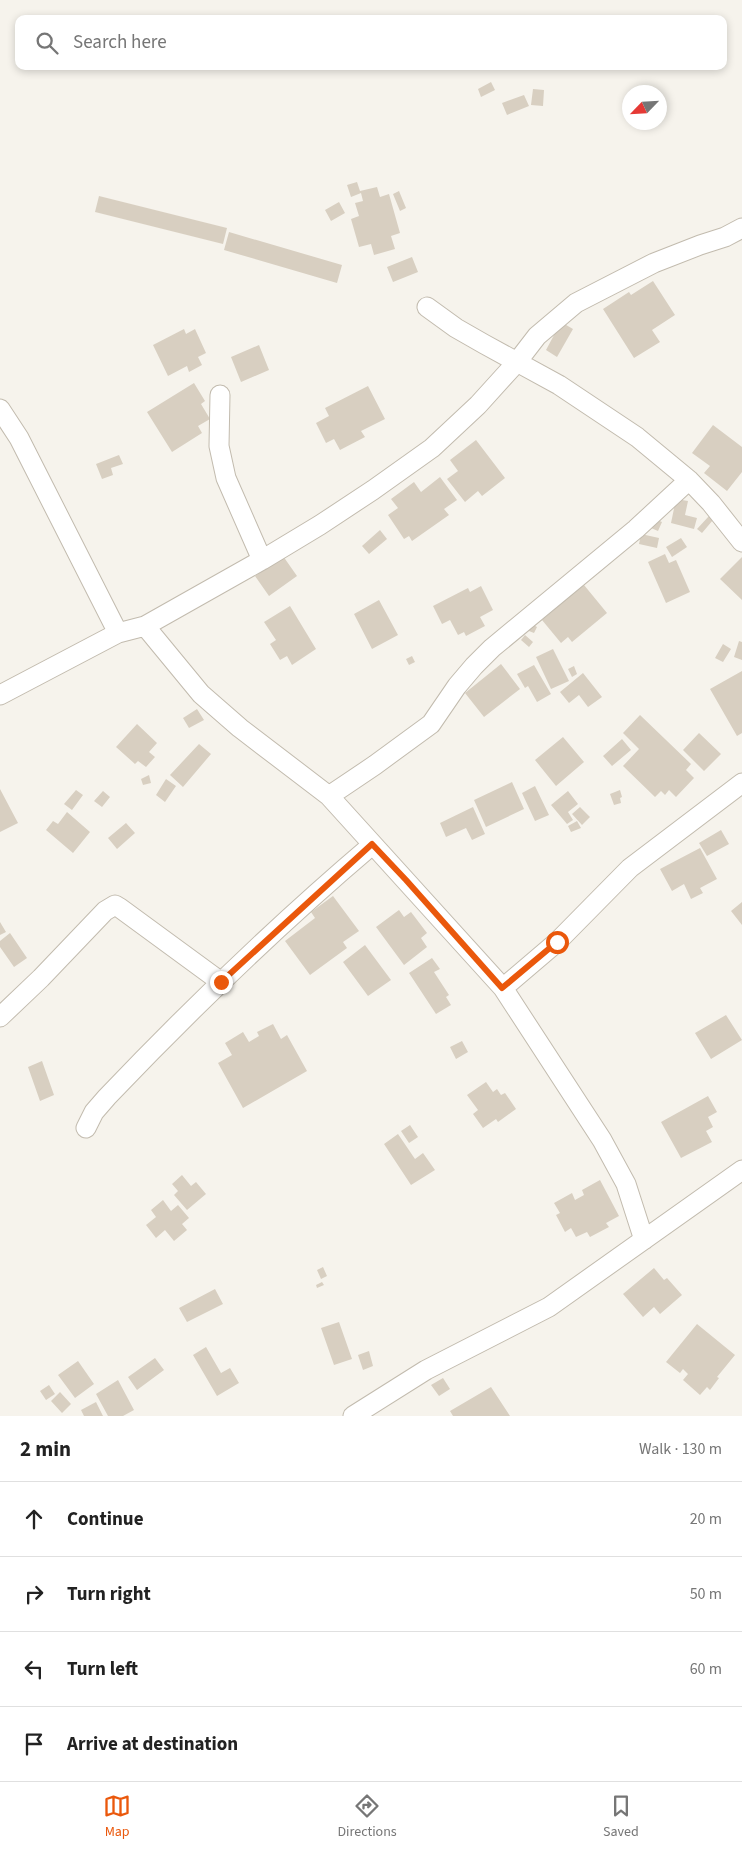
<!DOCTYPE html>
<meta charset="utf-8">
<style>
body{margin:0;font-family:"Source Sans 3",sans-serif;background:#f2f2f2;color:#222}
.compass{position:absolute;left:622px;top:85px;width:45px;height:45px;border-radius:50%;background:#fff;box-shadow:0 2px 8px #0003;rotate:245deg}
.stop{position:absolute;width:15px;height:15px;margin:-11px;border:4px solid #ea580c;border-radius:50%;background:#fff}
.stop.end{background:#ea580c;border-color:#fff;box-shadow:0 1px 5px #0008}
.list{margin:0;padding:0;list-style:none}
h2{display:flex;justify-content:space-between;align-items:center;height:65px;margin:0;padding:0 20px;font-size:21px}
h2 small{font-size:16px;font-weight:400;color:#767676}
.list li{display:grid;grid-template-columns:32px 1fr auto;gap:15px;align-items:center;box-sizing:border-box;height:75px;padding:0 20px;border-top:1px solid #e0e0e0}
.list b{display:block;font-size:19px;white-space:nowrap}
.list em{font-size:16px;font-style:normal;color:#767676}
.icon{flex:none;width:28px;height:28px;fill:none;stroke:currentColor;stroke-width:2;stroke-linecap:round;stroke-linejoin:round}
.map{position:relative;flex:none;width:742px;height:1416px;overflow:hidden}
.search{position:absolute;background:#fff;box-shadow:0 2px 8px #0003;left:15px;right:15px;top:15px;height:55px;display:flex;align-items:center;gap:12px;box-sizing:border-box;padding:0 18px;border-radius:10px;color:#767676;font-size:19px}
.sheet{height:365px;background:#fff}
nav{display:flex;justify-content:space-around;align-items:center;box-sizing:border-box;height:70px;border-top:1px solid #e0e0e0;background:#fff;font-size:14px;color:#767676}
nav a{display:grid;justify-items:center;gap:2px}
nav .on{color:#ea580c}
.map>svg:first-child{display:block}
</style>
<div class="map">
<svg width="742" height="1416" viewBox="0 0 742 1416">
<rect width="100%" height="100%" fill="#f6f3ec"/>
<path fill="#d8cfc1" d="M491 82 495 90 481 97 478 89Z
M533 89 544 90 543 106 531 105Z
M524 95 529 106 507 115 502 103Z
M357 182 360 191 377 187 380 197 389 194 400 233 391 236 395 249 374 255 371 244 359 247 351 219 359 216 355 203 363 201 361 193 351 197 347 185Z
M399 191 406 208 400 211 393 194Z
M99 196 227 228 223 244 95 212Z
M339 202 345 213 331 221 325 210Z
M229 232 342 265 337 283 224 250Z
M412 257 418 272 393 282 387 267Z
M653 281 675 315 652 330 660 342 634 358 603 309 629 292 631 295Z
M561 322 573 329 557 357 546 350Z
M184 329 186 334 195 329 206 353 198 357 202 365 189 372 187 366 168 376 153 345Z
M259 345 269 370 241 382 231 357Z
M194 383 205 401 201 404 210 419 198 426 202 433 172 452 147 412Z
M368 386 385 419 361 431 365 437 340 450 334 439 326 443 316 423 329 416 325 408Z
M713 425 742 447V472L727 491 704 473 710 466 692 453Z
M476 440 505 478 482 496 478 491 465 502 447 479 458 471 450 460Z
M119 455 123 464 111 468 113 475 102 479 96 464Z
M440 477 457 500 444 509 449 515 412 541 409 536 404 539 388 515 398 508 391 499 414 482 421 492Z
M676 499 688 501 685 515 697 518 694 529 671 523Z
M709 516 713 520 702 533 697 529Z
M655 519 662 522 658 531 651 528Z
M380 530 387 539 369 554 362 546Z
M641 534 659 538 657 548 639 544Z
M681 538 687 547 672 557 666 547Z
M665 554 669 563 676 560 690 592 666 603 648 562Z
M283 556 297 576 269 596 255 576Z
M742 557V600L720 579Z
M584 585 607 613 572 642 568 637 561 643 542 620 554 610 551 606 572 588 575 592Z
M481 586 493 610 480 617 485 626 466 636 464 632 458 635 450 620 442 624 433 606 468 588 470 592Z
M379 600 398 635 372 649 354 614Z
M290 606 316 649 292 665 287 656 280 660 270 644 276 640 264 622Z
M532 624 537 627 534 633 529 631Z
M525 635 533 642 529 647 521 640Z
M739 641 742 642V660L734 657Z
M723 644 731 649 723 662 715 658Z
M553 649 569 681 551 689 536 657Z
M412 656 415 662 409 665 406 659Z
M501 664 520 689 484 717 465 693Z
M534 665 551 694 537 702 528 686 525 688 517 674Z
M574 666 577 674 572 677 568 669Z
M742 671V733L737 736 710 689Z
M583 673 602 697 588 707 579 695 569 703 560 692Z
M197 709 204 720 189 728 183 718Z
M640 715 691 764 686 770 694 778 676 797 669 790 665 795 661 791 655 797 623 766 639 749 623 733Z
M137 724 157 743 149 752 155 757 146 767 138 761 135 764 116 747Z
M699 733 721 754 704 771 683 750Z
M563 737 584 762 556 786 535 760Z
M622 739 631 750 612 766 603 756Z
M199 744 211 754 183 787 170 775Z
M149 775 151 783 143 785 141 779Z
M166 779 176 786 165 802 156 795Z
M512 782 524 809 486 827 474 800Z
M535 786 549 815 535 821 522 793Z
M0 789 18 823 0 832Z
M76 790 83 795 72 810 64 804Z
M620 790 622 797 620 798 621 803 614 805 610 794Z
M103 791 110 797 102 807 94 801Z
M568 791 578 804 568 812 573 820 567 824 551 805Z
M473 807 485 834 472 840 466 828 446 837 440 823Z
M580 807 590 817 582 825 572 814Z
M67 812 90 832 73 853 46 830 53 821 58 824Z
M577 821 581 828 571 832 568 826Z
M126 823 135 833 117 849 108 838Z
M721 830 729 844 707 856 699 843Z
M700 848 717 879 700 888 703 893 691 899 684 884 672 891 660 869Z
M333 896 359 931 343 942 347 948 310 975 285 941 315 918 311 912Z
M742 902V925L731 911Z
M399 910 404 917 411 912 427 933 421 938 427 947 404 965 376 927Z
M0 922 6 932 0 935Z
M10 933 27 958 14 967 0 947V941Z
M365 945 391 980 368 996 343 962Z
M432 958 440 969 434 972 449 995 446 997 451 1005 436 1014 409 973Z
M726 1015 742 1040 711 1059 695 1033Z
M273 1024 281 1039 287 1035 307 1071 243 1108 218 1063 232 1055 225 1043 243 1032 249 1042 259 1036 257 1032Z
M462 1041 468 1052 456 1059 450 1047Z
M42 1061 54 1095 40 1101 28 1067Z
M486 1082 493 1092 497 1089 501 1095 505 1093 516 1109 498 1122 496 1119 483 1128 473 1114 478 1110 467 1095Z
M708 1096 717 1112 708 1117 713 1127 706 1131 712 1142 681 1158 661 1122Z
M410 1125 418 1137 409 1143 401 1131Z
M398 1134 415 1159 423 1153 435 1170 411 1185 384 1144Z
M182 1175 191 1186 196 1182 206 1194 187 1210 174 1195 178 1191 172 1184Z
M600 1180 619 1216 606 1223 609 1227 590 1237 587 1232 576 1237 571 1228 565 1232 556 1215 560 1213 554 1203 572 1193 575 1200 584 1195 582 1190Z
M163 1200 171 1211 178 1205 189 1218 182 1224 187 1230 174 1241 165 1230 156 1238 146 1225 156 1217 151 1210Z
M323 1267 327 1276 321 1279 317 1270Z
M654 1268 664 1280 667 1278 682 1295 660 1314 654 1307 643 1317 623 1294Z
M322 1282 324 1285 317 1288 316 1285Z
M215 1289 223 1304 187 1322 179 1308Z
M339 1322 352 1359 334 1365 321 1328Z
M697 1324 735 1355 717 1377 719 1378 710 1390 707 1387 700 1395 683 1380 688 1374 683 1369 680 1373 666 1362Z
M206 1347 221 1373 230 1368 239 1383 217 1396 193 1355Z
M369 1351 373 1366 363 1370 358 1355Z
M155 1358 164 1370 137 1390 128 1377Z
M78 1361 94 1384 75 1398 58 1375Z
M443 1378 450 1389 439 1396 431 1385Z
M118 1380 134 1410 123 1416H108L96 1394Z
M49 1385 55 1394 46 1400 40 1391Z
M491 1387 510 1416H453L450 1411Z
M60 1392 71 1404 62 1413 51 1401Z
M96 1402 103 1416H84L81 1410Z"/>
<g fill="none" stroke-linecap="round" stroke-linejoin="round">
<defs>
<path id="minor" d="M427 307 456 328 484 344 559 385 637 437 689 480 711 503 742 542
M220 395 219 446 226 478 262 560
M0 409 19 438 118 633
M145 626 201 694 240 728 329 796 503 988 602 1140 626 1184 644 1240
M0 695 118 633 145 626 262 560 320 525 373 490 432 448 478 405 517 362 537 336 576 303 654 263 700 245 725 237 742 228
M329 796 375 765 431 724 457 686 474 666 492 648 636 529 689 480
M503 988 557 942 630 868 742 783
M0 1017 41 978 105 911 115 905 120 908 221 982
M86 1128 94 1112 107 1097C191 1009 279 924 372 845
M353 1416 426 1370 549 1307 742 1170"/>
</defs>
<use href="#minor" stroke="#c2bbae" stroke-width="21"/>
<use href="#minor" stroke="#fff" stroke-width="19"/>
</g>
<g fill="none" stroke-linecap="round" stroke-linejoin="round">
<path stroke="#ea580c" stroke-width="6" d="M221 982 372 844 406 880 502 988 557 942"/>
</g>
</svg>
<svg class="compass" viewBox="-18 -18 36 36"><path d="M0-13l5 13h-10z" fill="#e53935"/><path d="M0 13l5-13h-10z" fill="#767676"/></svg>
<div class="stop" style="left:557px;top:942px"></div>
<div class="stop end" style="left:221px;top:982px"></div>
<div class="search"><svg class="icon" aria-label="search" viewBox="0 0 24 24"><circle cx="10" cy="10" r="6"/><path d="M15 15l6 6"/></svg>Search here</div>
</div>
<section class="sheet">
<h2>2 min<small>Walk · 130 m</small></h2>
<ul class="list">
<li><svg class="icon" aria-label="ahead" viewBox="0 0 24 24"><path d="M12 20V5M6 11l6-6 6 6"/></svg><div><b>Continue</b></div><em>20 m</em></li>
<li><svg class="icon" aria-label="right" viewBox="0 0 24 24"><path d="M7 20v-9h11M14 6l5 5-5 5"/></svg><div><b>Turn right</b></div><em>50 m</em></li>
<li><svg class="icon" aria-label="left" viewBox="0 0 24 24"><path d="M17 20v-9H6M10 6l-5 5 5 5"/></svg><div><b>Turn left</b></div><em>60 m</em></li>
<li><svg class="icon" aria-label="arrive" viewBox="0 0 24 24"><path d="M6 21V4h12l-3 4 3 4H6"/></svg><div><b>Arrive at destination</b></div></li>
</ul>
</section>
<nav>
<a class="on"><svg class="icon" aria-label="map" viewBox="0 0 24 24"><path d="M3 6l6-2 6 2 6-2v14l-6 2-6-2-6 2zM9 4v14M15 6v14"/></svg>Map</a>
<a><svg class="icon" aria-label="directions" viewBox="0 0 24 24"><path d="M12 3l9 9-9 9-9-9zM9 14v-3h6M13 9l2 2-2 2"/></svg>Directions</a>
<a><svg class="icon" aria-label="saved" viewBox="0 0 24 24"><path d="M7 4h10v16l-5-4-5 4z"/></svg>Saved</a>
</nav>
